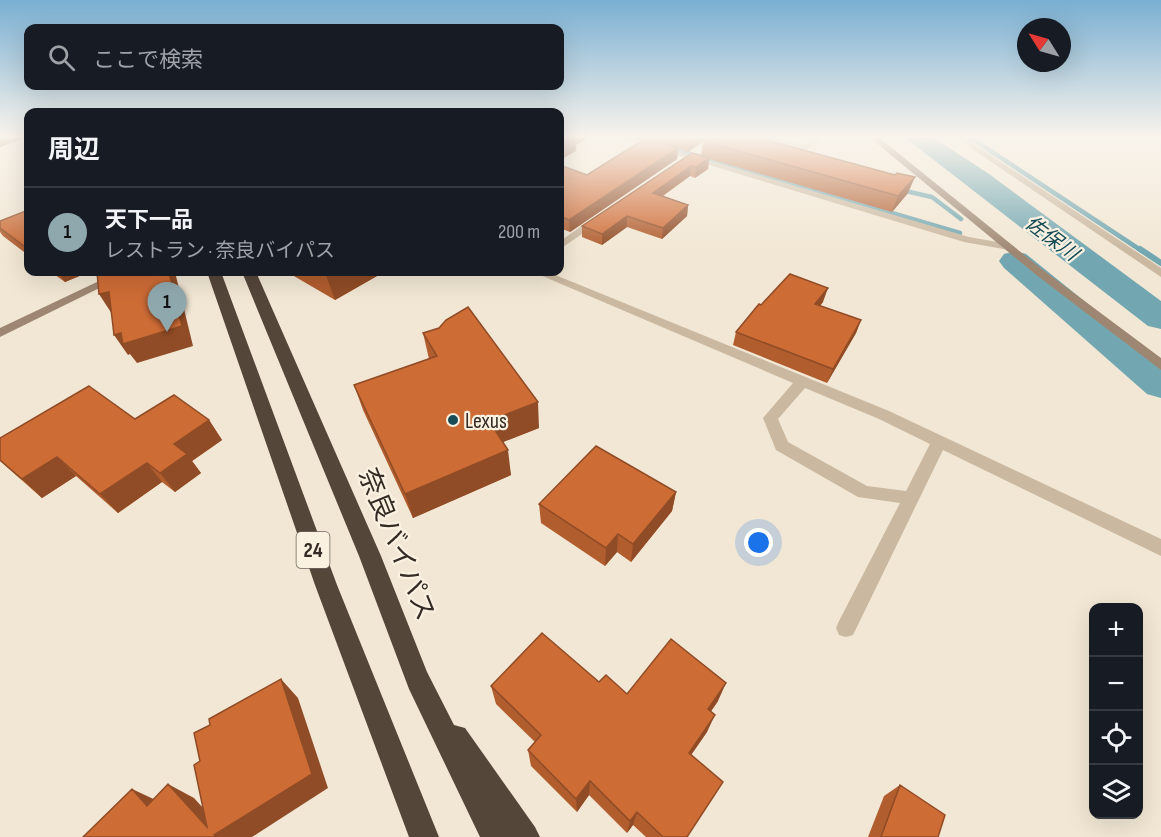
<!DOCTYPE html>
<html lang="ja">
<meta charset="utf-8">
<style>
body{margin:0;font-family:"Sofia Sans Condensed","Noto Sans JP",sans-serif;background:#242831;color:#f1f3f6}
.controls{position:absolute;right:18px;bottom:18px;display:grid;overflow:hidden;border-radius:12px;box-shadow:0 6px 24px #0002}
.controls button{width:54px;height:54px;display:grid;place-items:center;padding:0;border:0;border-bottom:2px solid #363941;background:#171b24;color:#f1f3f6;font:30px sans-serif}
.compass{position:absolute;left:1017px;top:18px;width:54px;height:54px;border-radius:50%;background:#171b24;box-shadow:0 6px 24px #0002;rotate:307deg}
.you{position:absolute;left:759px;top:543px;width:21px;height:21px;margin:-15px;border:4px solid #fff;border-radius:50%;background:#1a73e8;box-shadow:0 0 0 9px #1a73e833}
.badge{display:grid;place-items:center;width:39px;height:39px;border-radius:50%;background:#8fa8ae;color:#111;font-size:20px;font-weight:700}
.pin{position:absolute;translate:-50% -50px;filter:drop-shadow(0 2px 3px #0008)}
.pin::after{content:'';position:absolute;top:32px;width:21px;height:18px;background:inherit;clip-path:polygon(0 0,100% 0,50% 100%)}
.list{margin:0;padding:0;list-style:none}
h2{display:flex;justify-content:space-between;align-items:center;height:78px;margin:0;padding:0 24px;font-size:26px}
h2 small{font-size:20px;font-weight:400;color:#9ea1a6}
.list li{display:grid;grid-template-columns:39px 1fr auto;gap:18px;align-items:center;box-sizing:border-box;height:90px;padding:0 24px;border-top:2px solid #363941}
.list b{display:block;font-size:22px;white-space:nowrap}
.list p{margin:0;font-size:20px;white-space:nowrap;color:#9ea1a6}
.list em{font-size:20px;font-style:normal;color:#9ea1a6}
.icon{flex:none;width:33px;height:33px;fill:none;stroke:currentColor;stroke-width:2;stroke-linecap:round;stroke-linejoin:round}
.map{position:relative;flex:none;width:1161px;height:837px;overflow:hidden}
.search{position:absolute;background:#171b24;box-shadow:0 6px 24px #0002;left:24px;top:24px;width:540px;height:66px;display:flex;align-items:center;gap:15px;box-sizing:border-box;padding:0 21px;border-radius:12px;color:#9ea1a6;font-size:22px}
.panel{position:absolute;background:#171b24;box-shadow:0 6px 24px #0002;left:24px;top:108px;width:540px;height:168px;border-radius:12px}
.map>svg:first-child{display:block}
</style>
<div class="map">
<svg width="1161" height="837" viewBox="0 0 1161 837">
<rect width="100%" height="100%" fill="#f2e7d4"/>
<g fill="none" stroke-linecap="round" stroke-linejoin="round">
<path stroke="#72a7b1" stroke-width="4.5" d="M631 136 651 142
M968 136 1142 251
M670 148 960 233
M901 190 932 197 961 219"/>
<path stroke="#72a7b1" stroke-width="6" d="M1140 249 1161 263"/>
<path fill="#72a7b1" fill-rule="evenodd" d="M903 136H931L989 174 1161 301V329L1148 326Z
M1015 251 1026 254 1161 363V398L1147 394 1004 268 999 261 1004 254Z"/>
<path fill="#cab8a0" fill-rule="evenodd" d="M613 136H625L969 237 1009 244 1015 247 1009 250 964 242Z
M758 136H770L803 145 815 136H824L805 151Z
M953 136H962L1161 268V277Z
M595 217 604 219 560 249V241Z
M533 272H548L889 411 1161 539V556L943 450 853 635 846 637 839 635 836 628 839 621 900 503 858 497 776 450 763 418 793 383ZM805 388 879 419 930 444 906 491 867 486 788 442 778 419Z"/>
<path fill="#9e8772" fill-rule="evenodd" d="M868 136H877L1043 270 1161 358V370L1035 274Z
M118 272H132L0 337V328Z"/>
<path fill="#55463a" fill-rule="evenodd" d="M207 272H221L337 585 439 837H409L315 585Z
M242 272H256L381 556 427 672 454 725 465 728 535 827 540 837H480L409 689 359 556Z"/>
</g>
<path fill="#b15d2e" d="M656 136H768L767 140 908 193 892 212 709 159 708 169 695 178 690 176 663 196 688 205 687 216 662 239 627 227 602 245 582 237V226L701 156 703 141 705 140 688 152 678 149 677 159 570 232 560 228V165L587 175 655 141Z
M28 210V255L3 236 0 232V221Z
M51 272H89L65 282Z
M287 272H384L335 300Z
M823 302 820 306 861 320 856 333 827 383 733 345 736 332 761 305Z
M423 333 539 428 503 442 511 475 413 518 363 410 354 385 429 359Z
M135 419 209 420 222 440 192 461 201 473 175 492 162 482 118 513 76 476 42 498 0 461V438Z
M676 492 672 511 631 562 617 552 605 566 541 523 539 504Z
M599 682 627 694 718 701 711 711 707 732 691 755 687 837H646L633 825 627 833 589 795 577 812 531 766 528 750 535 742 496 704 491 686Z
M900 785 938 837H868L884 796Z"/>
<path fill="#904c26" d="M0 136H28V137L0 147Z
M569 136H592L576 145V151L560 160V145Z
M692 136H712L688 152 689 137Z
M757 136H768L766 141 755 137Z
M678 148 677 159 570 232 569 220Z
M709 158 708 169 695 178 696 167Z
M691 166 690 176 652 203 653 193Z
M915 177 908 193 892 212 898 196Z
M688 205 687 216 662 239 663 228Z
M627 216V227L602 245V234Z
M58 272H89L65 282Z
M169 272H175L193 346 137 363 130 354 128 355 114 335 121 333Z
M332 272H384L335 300 326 275Z
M828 288 823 302 810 317 815 304Z
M109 292 112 314 99 294Z
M861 320 856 333 827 383 833 369Z
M538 402 539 428 493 446 489 421Z
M209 420 222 440 192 461 201 473 175 492 160 473 174 444Z
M508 450 511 475 413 518 405 494Z
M57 457 76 476 42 498 22 479Z
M147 463 162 482 118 513 100 494Z
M676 492 672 511 631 562 633 544Z
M618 534 617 552 605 566 606 548Z
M281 679 298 698 328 788 252 837H216L168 784 194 798 223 830Z
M726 683 718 701 701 726 708 709Z
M715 715 707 732 682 768 689 753Z
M590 781 589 795 577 812 576 799Z
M132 789 160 802 147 806Z
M637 812 633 825 627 833 630 821Z"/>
<path fill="#ce6c36" stroke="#904c26" stroke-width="1.5" d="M560 136H576L560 145Z
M711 136H757L755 137 895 175 897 173 915 177 898 196 703 141Z
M646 138 678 148 569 220 560 216V192L561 191H560V165L587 175Z
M692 153 709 158 696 167 691 166 653 193 688 205 663 228 627 216 602 234 582 226Z
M28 210V249L0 228V221Z
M97 272H169L182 326 123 344 121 333 114 335 109 292 99 294Z
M320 272H332L326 275Z
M790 274 828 288 815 304 861 320 833 369 736 332 759 304 761 305Z
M468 307 538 402 489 421 508 450 405 494 354 385 437 356 423 333 439 328 446 320Z
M89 386 135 419 174 395 209 420 174 444 187 454 160 473 147 463 100 494 57 457 22 479 0 460V438Z
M596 446 676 492 633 544 618 534 606 548 539 504Z
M542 633 599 682 606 675 627 694 671 639 726 683 708 709 715 715 689 753 723 782 687 837H663L637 812 630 821 590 781 576 799 528 750 541 735 491 686Z
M281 679 312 774 214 835 216 837H83L132 789 147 806 168 784 207 827 194 765 200 761 194 733 210 725 209 719Z
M900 785 945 815 938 837H881Z"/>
<linearGradient id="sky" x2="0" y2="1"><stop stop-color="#79afd2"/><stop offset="0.54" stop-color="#f9f4ec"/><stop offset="1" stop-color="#f9f4ec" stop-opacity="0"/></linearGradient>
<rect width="1161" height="253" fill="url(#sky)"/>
<circle fill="#174c57" stroke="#faf1e1" stroke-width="2" cx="453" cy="420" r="6"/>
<g text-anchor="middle" stroke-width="4.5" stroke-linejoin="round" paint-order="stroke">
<g font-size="20" font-style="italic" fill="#174c57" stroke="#faf1e1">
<text transform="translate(1052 238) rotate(37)" y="7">佐保川</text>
</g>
<rect fill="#faf1e1" stroke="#6f665d" stroke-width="1.5" x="296.5" y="532" width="33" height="36" rx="4.5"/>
<g font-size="21" font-weight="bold" fill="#342b24">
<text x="313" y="557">24</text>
</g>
<g font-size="22" fill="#342b24" stroke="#faf1e1" text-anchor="start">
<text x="465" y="428">Lexus</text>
</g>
<g font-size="27" fill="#342b24" stroke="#faf1e1">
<text transform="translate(397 544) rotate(68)" y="9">奈良バイパス</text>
</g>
</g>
</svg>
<div class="controls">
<button>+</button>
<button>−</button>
<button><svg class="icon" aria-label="locate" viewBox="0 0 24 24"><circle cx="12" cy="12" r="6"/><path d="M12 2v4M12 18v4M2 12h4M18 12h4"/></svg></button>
<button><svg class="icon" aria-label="layers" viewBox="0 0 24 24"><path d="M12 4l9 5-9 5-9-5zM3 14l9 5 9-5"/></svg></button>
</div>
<svg class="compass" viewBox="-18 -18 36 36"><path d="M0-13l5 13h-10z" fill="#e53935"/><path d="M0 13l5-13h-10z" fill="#9ea1a6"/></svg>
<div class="you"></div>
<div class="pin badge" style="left:167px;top:332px">1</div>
<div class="search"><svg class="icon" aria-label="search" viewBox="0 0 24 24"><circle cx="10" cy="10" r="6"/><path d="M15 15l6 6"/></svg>ここで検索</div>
<section class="panel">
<h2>周辺<small></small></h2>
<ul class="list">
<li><span class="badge">1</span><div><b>天下一品</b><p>レストラン · 奈良バイパス</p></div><em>200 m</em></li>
</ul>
</section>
</div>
